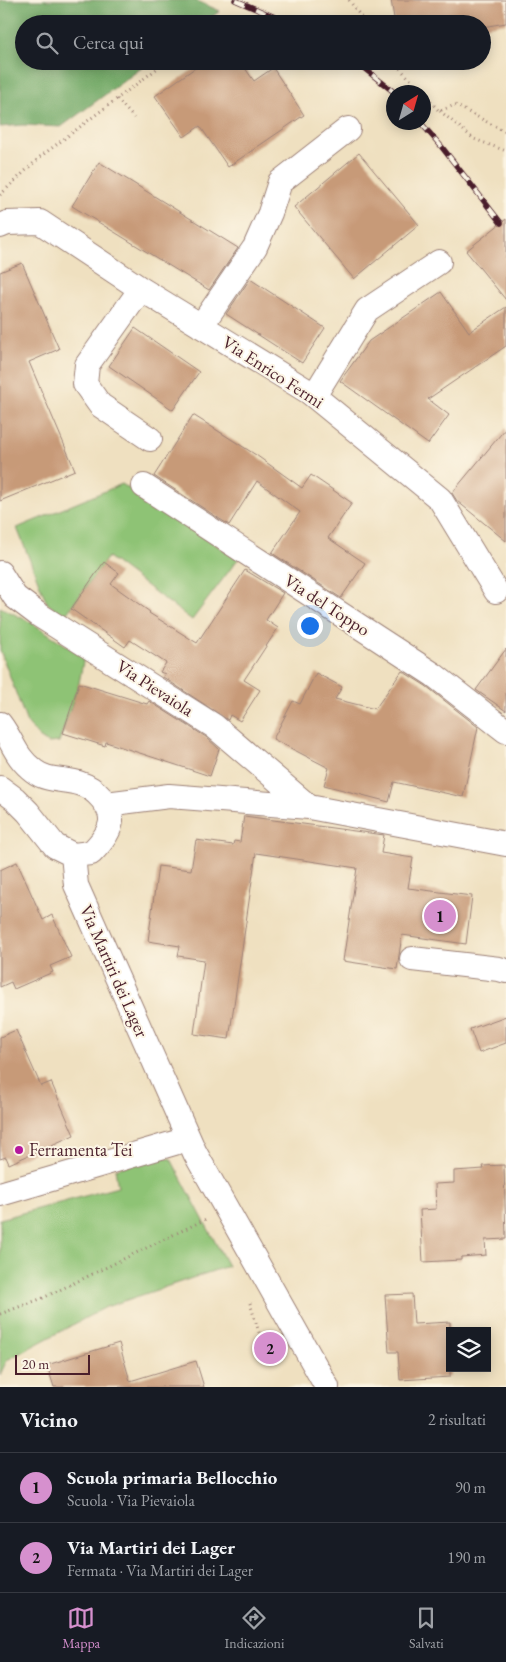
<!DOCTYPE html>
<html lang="it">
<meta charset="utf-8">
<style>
body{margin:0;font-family:"EB Garamond",serif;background:#20242c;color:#f1f3f6}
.controls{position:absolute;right:15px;bottom:15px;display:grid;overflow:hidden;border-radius:0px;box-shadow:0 2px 12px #0003}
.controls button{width:45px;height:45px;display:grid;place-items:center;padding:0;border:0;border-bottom:1px solid #363941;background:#171b24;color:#f1f3f6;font:25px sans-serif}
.compass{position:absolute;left:386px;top:85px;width:45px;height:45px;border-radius:50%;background:#171b24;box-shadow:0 2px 12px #0003;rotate:37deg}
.scale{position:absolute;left:15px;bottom:12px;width:75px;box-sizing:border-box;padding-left:5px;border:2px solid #4a1f2b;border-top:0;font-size:14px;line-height:18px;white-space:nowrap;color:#4a1f2b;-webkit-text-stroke:4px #fcf5e5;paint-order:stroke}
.you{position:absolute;left:309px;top:625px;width:18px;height:18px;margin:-12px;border:4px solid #fff;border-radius:50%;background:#1a73e8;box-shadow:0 0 0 8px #1a73e833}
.badge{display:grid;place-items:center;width:32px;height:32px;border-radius:50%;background:#d690ce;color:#111;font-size:16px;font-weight:700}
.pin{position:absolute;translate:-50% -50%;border:2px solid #fff;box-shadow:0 1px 5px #0006}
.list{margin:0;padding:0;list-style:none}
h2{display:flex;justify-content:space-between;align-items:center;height:65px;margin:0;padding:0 20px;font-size:21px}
h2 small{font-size:16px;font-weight:400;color:#9ea1a6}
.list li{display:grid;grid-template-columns:32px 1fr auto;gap:15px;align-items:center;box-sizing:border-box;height:70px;padding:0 20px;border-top:1px solid #363941}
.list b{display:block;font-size:19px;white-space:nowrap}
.list p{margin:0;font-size:16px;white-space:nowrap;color:#9ea1a6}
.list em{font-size:16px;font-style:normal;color:#9ea1a6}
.icon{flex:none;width:28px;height:28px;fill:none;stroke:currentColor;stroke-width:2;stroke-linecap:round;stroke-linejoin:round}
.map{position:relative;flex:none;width:506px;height:1387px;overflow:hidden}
.search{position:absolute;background:#171b24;box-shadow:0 2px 12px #0003;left:15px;right:15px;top:15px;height:55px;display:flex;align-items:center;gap:12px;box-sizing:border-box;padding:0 18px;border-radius:28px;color:#9ea1a6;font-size:19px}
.sheet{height:205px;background:#171b24}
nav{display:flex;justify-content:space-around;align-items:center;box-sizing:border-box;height:70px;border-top:1px solid #363941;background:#171b24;font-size:14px;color:#9ea1a6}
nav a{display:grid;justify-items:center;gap:2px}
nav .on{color:#d690ce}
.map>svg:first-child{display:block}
</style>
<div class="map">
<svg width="506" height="1387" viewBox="0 0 506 1387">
<rect width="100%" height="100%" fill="#fcf5e5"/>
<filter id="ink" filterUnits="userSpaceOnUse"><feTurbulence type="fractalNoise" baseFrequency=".02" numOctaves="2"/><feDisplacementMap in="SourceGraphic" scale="10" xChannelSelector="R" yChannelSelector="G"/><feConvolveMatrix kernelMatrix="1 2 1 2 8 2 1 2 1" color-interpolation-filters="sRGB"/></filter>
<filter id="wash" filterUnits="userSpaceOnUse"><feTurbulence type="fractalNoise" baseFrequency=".0096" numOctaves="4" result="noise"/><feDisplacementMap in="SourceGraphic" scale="20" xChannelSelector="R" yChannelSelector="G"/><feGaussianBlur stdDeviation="1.12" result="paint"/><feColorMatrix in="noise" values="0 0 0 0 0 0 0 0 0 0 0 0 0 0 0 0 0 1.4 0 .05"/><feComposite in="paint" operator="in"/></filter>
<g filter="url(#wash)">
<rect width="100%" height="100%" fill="#efe0c0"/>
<path fill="#8ec375" stroke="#6c7150" d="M122 484 238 559 192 620 108 557 64 617 47 603 17 528Z
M0 607 32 623 84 657 79 683 59 742 48 743 39 737 27 723 0 650Z
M159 1156 171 1159 228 1266 106 1307 7 1360 0 1375V1219L118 1187 115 1169Z"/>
<path fill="#72a966" stroke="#5e6448" d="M0 0H195L220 11 202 24H24V61H151L61 127 23 125 0 127Z"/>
<g id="blocks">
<path fill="#c79a78" d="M391 0H506V23L482 27V24H395Z
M205 61H240L254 81 273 68 304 115 228 167 200 126 184 137 155 96Z
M359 153 419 225 354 279 294 207Z
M99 162 238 248 209 290 72 206Z
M506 219V300L466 251Z
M22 263 59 349 29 362 75 470 0 501V272Z
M250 279 325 328 302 363 226 314Z
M441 292 469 332 506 307V346L428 399 449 415 428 444 340 381 369 341Z
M135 328 199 372 173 410 109 366Z
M193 415 256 455 302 488 311 475 352 503 328 538 365 563 341 598 272 553 300 512 257 481 229 525 154 476Z
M506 428V541L457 501 452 493Z
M104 562 119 573 111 584 150 612 149 613 197 643 245 570 283 593 266 620 278 628 244 680 260 690 240 721 230 715 228 720 163 677 165 674 160 672 166 663 130 640 125 647 71 609Z
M506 649V711L476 690Z
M402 671 426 686 478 727 463 797 394 782 389 802 324 785 329 768 273 739 293 701 300 704 316 673 342 687 335 699 375 709Z
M79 683 147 704 149 701 206 737 219 749 210 776 106 742 105 746 63 733Z
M244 816 384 835 381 853 413 858 408 888 472 896 466 944 402 935 397 969 343 961 357 868 256 853 229 1039 194 1034 204 960 178 956 180 946 148 941 158 866 191 870 196 840 233 845 234 841 240 842Z
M17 862 43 920 52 915 71 957 50 966 53 972 14 989 11 982 0 987V870Z
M506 1016V1043L479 1053 470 1029Z
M16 1030 41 1086 51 1082 74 1135 9 1164 6 1157 0 1159V1037Z
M504 1165 506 1239 485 1240 486 1255 461 1257V1260L423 1262 420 1210 436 1209 435 1184 454 1183V1171L484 1169 483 1166Z
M412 1294 414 1324 450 1322V1377L400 1380 398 1352H389L385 1295Z
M119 1343 130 1381 196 1361 204 1387H54L47 1365Z"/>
</g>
</g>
<g filter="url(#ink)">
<use href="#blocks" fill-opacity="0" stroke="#9c8076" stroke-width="1"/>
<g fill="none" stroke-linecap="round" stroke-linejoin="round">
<defs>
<path id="minor" d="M0 226 7 223 40 222 141 289 309 392 440 499 496 591
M141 289 87 365 85 384 100 405 150 439
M201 326 255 247 270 213 280 182 348 129
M314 396 367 310 439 262
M144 486 434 675 506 731
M0 573 15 597 39 615 214 726 309 807
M0 724C13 741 15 757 34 771 48 782 65 778 81 784 95 788 112 806 111 821 110 833 99 845 91 853L73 855 55 846 28 812 15 799 0 788
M106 804 169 796 309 807 506 844
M73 855 76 885 195 1153 327 1387
M412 959 499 969 506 971
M0 1194 188 1139"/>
</defs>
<use href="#minor" stroke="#9c8076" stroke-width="26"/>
<path stroke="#9c8076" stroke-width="3" stroke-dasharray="1 4" stroke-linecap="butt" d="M349 0 366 24
M216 24 228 14
M393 61 422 92
M424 94 439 111 455 105 506 132
M117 99 134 118
M440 111 474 139 506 151
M0 195 40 157 167 61
M250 1303 261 1339
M0 1314 43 1298 206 1219"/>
<use href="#minor" stroke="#fff" stroke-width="24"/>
<defs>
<path id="rail" d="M235 0 291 24
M355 61 394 92
M420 122 441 146 501 223"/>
</defs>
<use href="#rail" stroke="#4a1f2b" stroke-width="5.5"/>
<use href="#rail" stroke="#fcf5e5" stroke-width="4" stroke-dasharray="11" stroke-linecap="butt"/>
</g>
</g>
<circle fill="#b5179e" stroke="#fcf5e5" stroke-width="2" cx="19" cy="1150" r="5"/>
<g text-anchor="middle" stroke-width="4" stroke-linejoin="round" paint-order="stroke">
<g font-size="18" fill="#4a1f2b" stroke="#fcf5e5">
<text transform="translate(273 372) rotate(33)" y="6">Via Enrico Fermi</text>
<text transform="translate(327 605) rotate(33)" y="6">Via del Toppo</text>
<text transform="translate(155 688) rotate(33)" y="6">Via Pievaiola</text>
<text transform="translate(114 971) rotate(66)" y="6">Via Martiri dei Lager</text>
</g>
<g font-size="18" fill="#4a1f2b" stroke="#fcf5e5" text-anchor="start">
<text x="29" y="1156">Ferramenta Tei</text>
</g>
</g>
</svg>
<div class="controls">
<button><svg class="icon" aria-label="layers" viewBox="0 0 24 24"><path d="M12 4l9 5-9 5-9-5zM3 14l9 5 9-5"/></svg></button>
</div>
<svg class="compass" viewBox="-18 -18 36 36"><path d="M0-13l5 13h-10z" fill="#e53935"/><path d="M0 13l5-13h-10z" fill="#9ea1a6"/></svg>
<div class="scale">20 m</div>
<div class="you"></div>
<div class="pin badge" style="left:440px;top:916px">1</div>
<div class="pin badge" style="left:270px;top:1348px">2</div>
<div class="search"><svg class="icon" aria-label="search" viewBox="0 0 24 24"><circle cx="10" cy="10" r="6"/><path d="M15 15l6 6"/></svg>Cerca qui</div>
</div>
<section class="sheet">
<h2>Vicino<small>2 risultati</small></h2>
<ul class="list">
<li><span class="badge">1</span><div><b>Scuola primaria Bellocchio</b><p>Scuola · Via Pievaiola</p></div><em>90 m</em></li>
<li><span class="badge">2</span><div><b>Via Martiri dei Lager</b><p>Fermata · Via Martiri dei Lager</p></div><em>190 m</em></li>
</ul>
</section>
<nav>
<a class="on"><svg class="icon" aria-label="map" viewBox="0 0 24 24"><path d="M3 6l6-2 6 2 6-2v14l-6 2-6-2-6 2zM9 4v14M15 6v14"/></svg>Mappa</a>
<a><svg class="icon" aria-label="directions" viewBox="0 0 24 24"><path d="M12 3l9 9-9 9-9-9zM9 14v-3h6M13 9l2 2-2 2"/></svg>Indicazioni</a>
<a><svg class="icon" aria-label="saved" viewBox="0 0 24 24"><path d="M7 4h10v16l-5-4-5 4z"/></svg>Salvati</a>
</nav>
